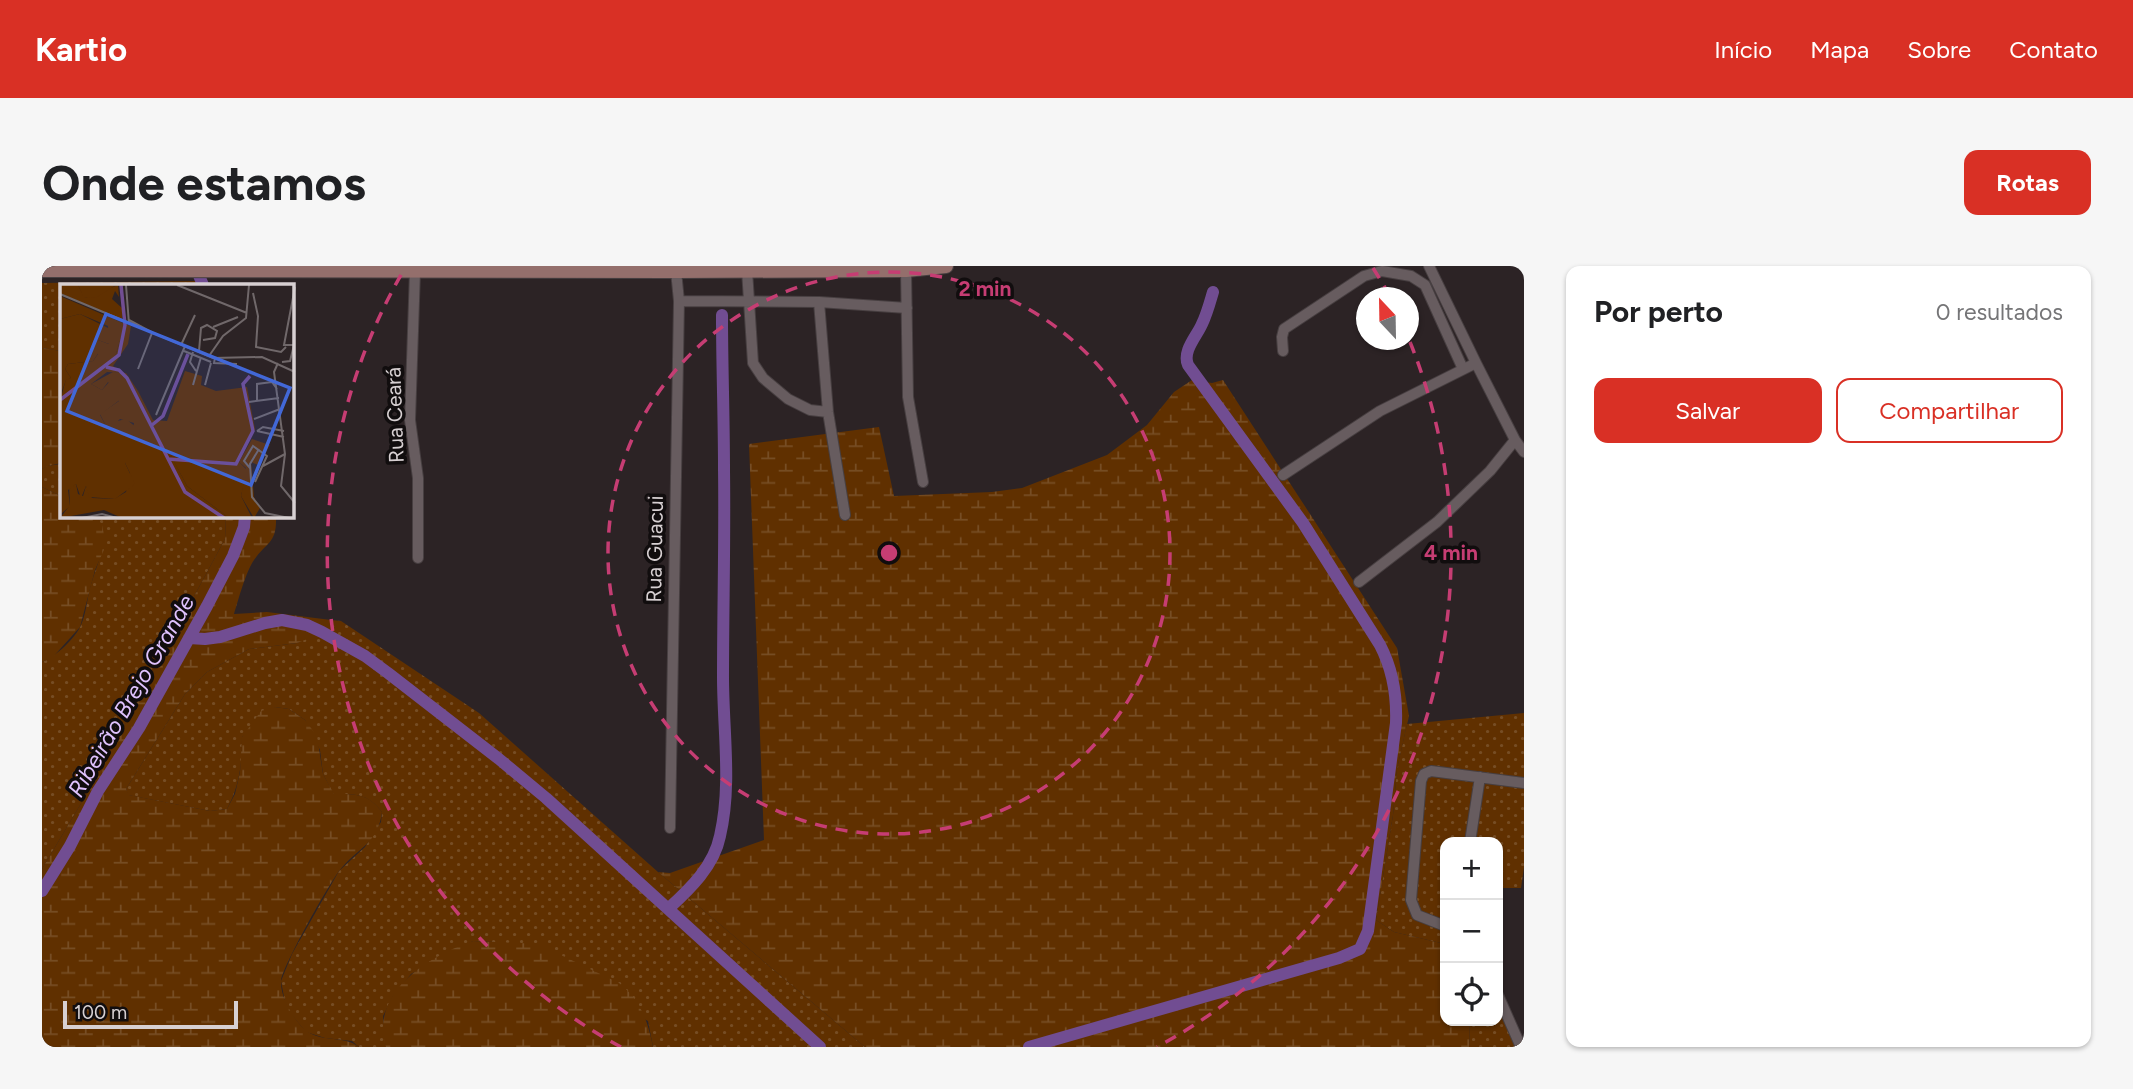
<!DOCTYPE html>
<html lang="pt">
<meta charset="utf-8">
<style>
body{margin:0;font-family:Figtree,sans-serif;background:#f6f6f6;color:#202124}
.controls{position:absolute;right:21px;bottom:21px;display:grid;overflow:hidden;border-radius:14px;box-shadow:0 2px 5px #0004}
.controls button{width:63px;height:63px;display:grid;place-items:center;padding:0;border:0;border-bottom:2px solid #e0e0e0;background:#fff;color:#202124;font:35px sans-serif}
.compass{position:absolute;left:1314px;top:21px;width:63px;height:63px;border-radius:50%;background:#fff;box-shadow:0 2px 5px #0004;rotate:338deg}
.scale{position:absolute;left:21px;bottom:18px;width:175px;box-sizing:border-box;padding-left:7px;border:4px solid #d7d0d2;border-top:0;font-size:19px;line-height:24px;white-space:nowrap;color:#d7d0d2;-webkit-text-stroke:5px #110d0e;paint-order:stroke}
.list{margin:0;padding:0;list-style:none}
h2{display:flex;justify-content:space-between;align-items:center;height:91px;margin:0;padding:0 28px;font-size:30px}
h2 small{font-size:23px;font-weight:400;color:#757577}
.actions{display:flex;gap:14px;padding:21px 28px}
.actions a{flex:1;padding:16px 0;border:2px solid #d93025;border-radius:14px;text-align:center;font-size:24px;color:#d93025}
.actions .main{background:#d93025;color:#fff}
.icon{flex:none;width:38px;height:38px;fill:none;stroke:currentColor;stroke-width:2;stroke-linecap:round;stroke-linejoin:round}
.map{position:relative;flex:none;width:1482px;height:781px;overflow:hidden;border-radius:14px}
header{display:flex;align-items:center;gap:42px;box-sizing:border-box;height:98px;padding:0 35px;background:#d93025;color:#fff}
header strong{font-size:33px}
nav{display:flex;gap:38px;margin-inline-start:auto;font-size:24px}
.intro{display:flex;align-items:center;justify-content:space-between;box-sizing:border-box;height:168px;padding:0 42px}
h1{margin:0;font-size:49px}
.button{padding:18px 32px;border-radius:14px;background:#d93025;color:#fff;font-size:24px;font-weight:700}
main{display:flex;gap:42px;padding:0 42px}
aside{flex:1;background:#fff;border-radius:14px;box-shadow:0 2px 5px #0004}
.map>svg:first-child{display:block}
</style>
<header>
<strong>Kartio</strong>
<nav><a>Início</a><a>Mapa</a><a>Sobre</a><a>Contato</a></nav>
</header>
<div class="intro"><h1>Onde estamos</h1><a class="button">Rotas</a></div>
<main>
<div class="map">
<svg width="1482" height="781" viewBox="0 0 1482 781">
<defs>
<pattern id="grass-dots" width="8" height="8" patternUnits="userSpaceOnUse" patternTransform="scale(1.75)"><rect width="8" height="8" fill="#603000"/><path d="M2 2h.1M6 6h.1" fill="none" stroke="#764d24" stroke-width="1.8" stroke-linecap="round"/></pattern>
<pattern id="wetland-marsh" width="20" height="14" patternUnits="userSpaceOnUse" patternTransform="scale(1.75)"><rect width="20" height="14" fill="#603000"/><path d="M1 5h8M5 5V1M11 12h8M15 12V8" fill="none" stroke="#764d24"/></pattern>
</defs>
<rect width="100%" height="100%" fill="#2c2325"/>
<path fill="url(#grass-dots)" d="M154 15 155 19H19V85L0 82V17Z
M19 198V230L0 221V203L5 200Z
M54 250H184L183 273 50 519 0 603V396C13 391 33 373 39 359 44 348 45 334 48 322 54 298 70 274 54 250Z
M289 354 299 355 437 447 616 606 823 781H611L606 755 452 676 431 675 369 708 351 730 341 750 344 781H317L310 775 283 772 264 766 249 748 243 736 239 715 250 688 297 605 323 581 339 556 340 546C326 528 313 527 292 529L281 508 278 484 263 454 247 443 233 441 200 471C200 497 198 519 185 543L168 545 86 529 84 523 143 428 165 406 207 383 255 377 289 357Z
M1482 447V601L1479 622H1456V576H1403V678L1352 666 1334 654 1351 549 1355 503 1365 458Z
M1456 728 1482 781H1427L1428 755H1456Z"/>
<path fill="url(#wetland-marsh)" d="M0 82 19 85V197L6 200 0 203Z
M1150 114 1170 117 1181 114 1355 382 1367 450 1355 503 1351 549 1334 654 1352 666 1403 678V755H1428L1427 781H823L616 606 628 607 722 574 707 178 837 161 852 230 950 226 980 222 1065 189 1105 159 1132 126Z
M0 221 19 230V250H54L60 259 64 279 53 304 38 361 10 392 0 396Z
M184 250H234C235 278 225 275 212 294 204 305 196 335 192 348L225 346 289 354 290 356 281 367 255 377 207 383 165 406 143 428 84 523 87 529 168 545 185 543 193 528 198 506 200 471 219 445 233 441 247 443 263 454 275 470 281 508 292 528C313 528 326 527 340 546 336 578 315 582 297 605 287 618 240 701 239 715 238 731 251 752 262 763 277 777 302 769 317 781H0V603L50 519 183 273Z
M431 675 496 678 577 717C598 733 606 755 611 781H344C327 726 387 690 431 675Z"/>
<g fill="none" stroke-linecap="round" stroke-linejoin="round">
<path stroke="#714d92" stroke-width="12" d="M153 0 161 19
M147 372 163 373 178 371 223 357 240 354 265 359 280 366 323 390 346 407 457 493 504 532 778 781
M0 625 28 580 56 525 97 462 165 340 191 290 202 261 203 250
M626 643C648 623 672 600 678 570 690 519 681 464 681 411 681 342 683 273 682 203 682 152 680 100 680 49
M987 781 1297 692 1318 683 1326 665 1354 457C1355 430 1351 404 1338 379L1261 257 1146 99C1140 85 1155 70 1160 58 1165 48 1168 36 1171 26"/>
<defs>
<path id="street" d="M1387 0 1434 97 1473 174 1482 186
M705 4 711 97 721 112 746 133 768 144 786 146
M864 4 866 131 881 216
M373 5 368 154 376 212V292
M637 35 777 36 865 42
M777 36 786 146 803 249
M1241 85 1240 71 1242 63 1322 10 1340 5 1369 10 1383 19 1421 103
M1241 209 1338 145 1434 97
M1317 316 1395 256 1448 205 1473 174
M628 562 637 35 634 5
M1428 576 1438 511
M1403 660 1375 649 1369 634 1379 515 1382 508 1389 505 1482 517
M1456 729 1479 781"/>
<path id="secondary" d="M0 4 634 5 864 4 904 0"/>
</defs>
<use href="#street" stroke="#473f41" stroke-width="12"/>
<use href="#secondary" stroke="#473f41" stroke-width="16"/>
<use href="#street" stroke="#675c5f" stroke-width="10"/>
<use href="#secondary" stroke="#946f6c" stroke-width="14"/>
</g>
<g fill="none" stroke="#c63d73" stroke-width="3.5" stroke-dasharray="12 9">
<circle cx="847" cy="287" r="281"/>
<path d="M579 781A562 562 0 0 1 363 2M1331 2A562 562 0 0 1 1346 27M1368 76A562 562 0 0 1 1115 781"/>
</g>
<g text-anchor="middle" stroke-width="7" stroke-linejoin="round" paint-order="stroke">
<g font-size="21" fill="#d7d0d2" stroke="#110d0e">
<text transform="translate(353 149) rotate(-92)" y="7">Rua Ceará</text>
<text transform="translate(613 283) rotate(-89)" y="7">Rua Guacui</text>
</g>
<g font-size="23" font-style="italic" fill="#dfc2fd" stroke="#110d0e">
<text transform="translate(89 430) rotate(-60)" y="8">Ribeirão Brejo Grande</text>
</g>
</g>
<g transform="translate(18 18)">
<rect width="234" height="234" fill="#2c2325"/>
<path d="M0 1H18L25 14 58 1 59 13 55 7 52 15 62 24V36L0 9ZM0 12 65 40 55 73 0 117 6 95 11 94 5 85 8 80 33 77 38 70 35 55 49 60 48 42 39 38 20 30 0 35ZM53 88 66 89 78 107 127 202 169 234H62L44 226 0 234 10 221 9 203 16 200 18 210 23 212 26 202 32 214 54 215 66 208 70 189 65 179 74 139 60 135 48 146 40 130 59 117 56 107 48 98 42 106 31 100ZM192 155 210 161 198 181 191 178 194 213 200 224 194 234 181 212 186 184 179 178Z" fill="#603000"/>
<path d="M18 1H56L37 13 24 14ZM20 30 58 49 52 61 35 55 41 65 33 77 8 80 5 85 11 94 6 96 0 112V35ZM65 40 71 42 68 60 53 82 64 89 47 88 31 100 42 106 51 96 56 99 61 115 40 131 48 146 53 138 66 135 83 149 81 163 65 179 75 200 55 215 29 213 26 202 21 214 16 200 8 206 10 222 0 231V117L55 73ZM125 87 142 92 141 101 156 107 187 103 195 145 179 178 187 186 181 212 192 234H169L127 202 92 136 107 137Z" fill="#603000"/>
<path fill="none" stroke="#714d92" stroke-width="3.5" d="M46 83 59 86 67 94 125 208 164 234M0 116 59 71 65 41 61 1M92 141 103 132 128 70M108 175 176 180 193 147 183 100 190 92"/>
<path fill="none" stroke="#70686a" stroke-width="2" d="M66 1 69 40M117 1 187 29M235 3 224 61H235M193 9 198 32 196 63 221 68 226 63M0 10 153 74 202 73 235 88M69 36 95 50M153 43 178 33M121 61 135 31M124 67 151 78M139 67 141 44 147 41 157 47 155 54 143 56M133 68 130 78 136 87M149 72 163 52 186 34 189 1M155 74 154 79 177 80M222 78 230 77 234 61M218 79 214 88 225 170 221 202 235 219M78 85 92 49M133 101 141 73M145 101 151 79M197 116V100L212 98 217 105M189 118 219 114M96 131 125 62M194 135 220 125M197 147 224 153M197 147 203 143 224 147M199 165 190 180 192 213 205 229 229 234M203 182 225 170M190 184 184 177 193 162 207 172 195 198M22 234 42 230 57 234"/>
<path fill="#4268d7" fill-opacity="0.15" stroke="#4268d7" stroke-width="3.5" d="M46 30 230 104 191 201 7 127Z"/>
<rect width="234" height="234" fill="none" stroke="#d7d0d2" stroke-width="3.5"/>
</g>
<circle cx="847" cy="287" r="10" fill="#c63d73" stroke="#110d0e" stroke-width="3.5"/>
<g font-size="21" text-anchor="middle" font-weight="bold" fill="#c63d73" stroke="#110d0e" stroke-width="7" stroke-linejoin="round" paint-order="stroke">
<text x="943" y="30">2 min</text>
<text x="1409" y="294">4 min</text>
</g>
</svg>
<div class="controls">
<button>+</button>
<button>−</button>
<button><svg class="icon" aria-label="locate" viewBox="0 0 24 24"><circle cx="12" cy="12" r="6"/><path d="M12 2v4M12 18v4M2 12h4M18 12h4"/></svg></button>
</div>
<svg class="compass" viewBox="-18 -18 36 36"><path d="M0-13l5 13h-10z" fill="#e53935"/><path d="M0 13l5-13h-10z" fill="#757577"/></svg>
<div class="scale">100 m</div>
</div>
<aside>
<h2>Por perto<small>0 resultados</small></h2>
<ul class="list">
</ul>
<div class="actions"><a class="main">Salvar</a><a>Compartilhar</a></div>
</aside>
</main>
